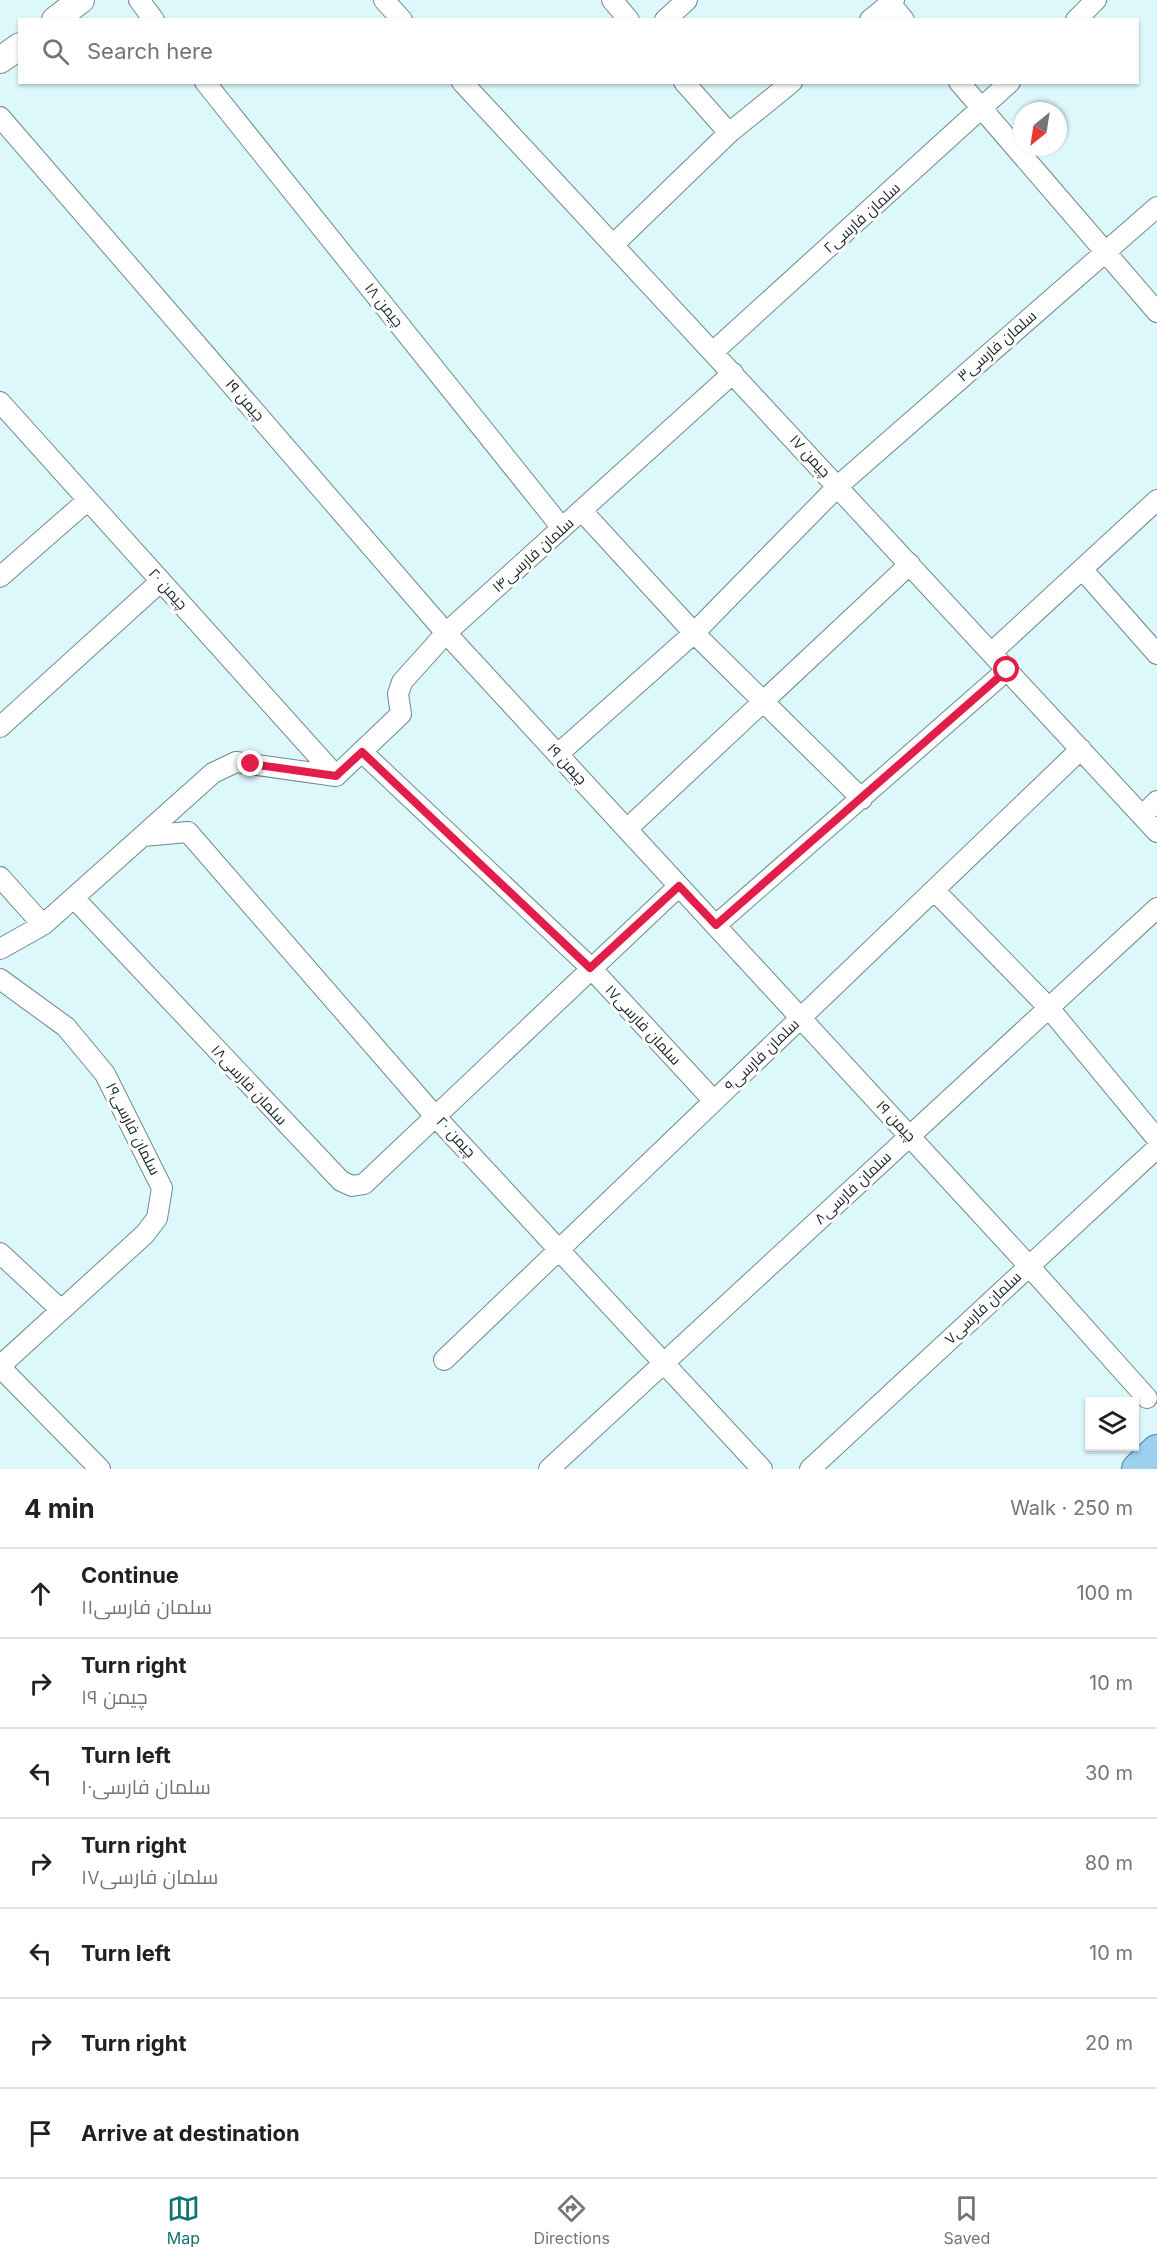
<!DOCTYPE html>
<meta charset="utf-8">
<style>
body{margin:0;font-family:Inter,Cairo,sans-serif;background:#f2f2f2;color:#202124}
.controls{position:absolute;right:18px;bottom:18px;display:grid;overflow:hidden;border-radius:0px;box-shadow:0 2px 4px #0004}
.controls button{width:54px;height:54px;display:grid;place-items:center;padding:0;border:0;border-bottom:2px solid #e0e0e0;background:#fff;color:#202124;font:30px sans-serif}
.compass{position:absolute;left:1013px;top:102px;width:54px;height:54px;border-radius:50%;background:#fff;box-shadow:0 2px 4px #0004;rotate:210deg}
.stop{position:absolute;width:18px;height:18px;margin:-14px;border:4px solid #e11d48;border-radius:50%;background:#fff}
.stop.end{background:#e11d48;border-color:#fff;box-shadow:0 2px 6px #0008}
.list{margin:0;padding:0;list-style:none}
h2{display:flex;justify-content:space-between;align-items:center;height:78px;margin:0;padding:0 24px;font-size:26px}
h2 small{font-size:20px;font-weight:400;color:#757577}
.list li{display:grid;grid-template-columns:39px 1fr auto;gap:18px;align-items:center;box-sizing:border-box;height:90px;padding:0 24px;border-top:2px solid #e0e0e0}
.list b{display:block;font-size:22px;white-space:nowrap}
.list p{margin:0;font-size:20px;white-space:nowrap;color:#757577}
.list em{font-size:20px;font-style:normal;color:#757577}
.icon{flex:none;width:33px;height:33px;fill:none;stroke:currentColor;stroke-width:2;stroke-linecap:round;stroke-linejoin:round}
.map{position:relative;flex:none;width:1157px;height:1469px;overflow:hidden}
.search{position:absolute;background:#fff;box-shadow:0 2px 4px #0004;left:18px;right:18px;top:18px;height:66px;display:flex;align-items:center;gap:15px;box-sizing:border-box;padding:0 21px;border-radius:0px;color:#757577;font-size:22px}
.sheet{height:708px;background:#fff}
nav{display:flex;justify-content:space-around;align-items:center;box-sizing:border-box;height:84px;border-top:2px solid #e0e0e0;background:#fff;font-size:16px;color:#757577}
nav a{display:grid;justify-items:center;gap:3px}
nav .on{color:#0f766e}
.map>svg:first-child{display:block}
</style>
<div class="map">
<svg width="1157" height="1469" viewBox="0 0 1157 1469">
<rect width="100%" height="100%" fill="#ddf8fb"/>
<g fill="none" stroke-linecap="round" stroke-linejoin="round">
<defs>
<path id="minor" d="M139 0 154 20
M384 0 402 20
M612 0 629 20
M890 3 904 20
M665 20 687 0
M870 20 894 0
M1076 20 1096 0
M205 82 562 528
M462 82 1157 832
M684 82 729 133
M959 82 1157 312
M0 117 446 633 1029 1266 1147 1398
M614 244 729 133 792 82
M713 352 1010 82
M0 402 336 776
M582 511 694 633 862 799
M1082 569 1157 654
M0 577 88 500
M991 653 1157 500
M0 727 161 581
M362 752 590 967 714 1101
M558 754 694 633 838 486 1157 207
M1142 816 1157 801
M627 829 910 564
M143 836 188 832 434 1115 762 1469
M0 877 43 925
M934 890 1049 1008 1157 1139
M74 898 341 1181 352 1186 364 1184 679 886
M716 925 1007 670
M0 949 43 925 213 773 236 762 336 776 401 714 398 694 402 682 446 633 733 373
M0 979 66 1027 105 1074 162 1188 157 1218 145 1234 0 1366
M0 1253 61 1310
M444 1360 1081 749
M0 1367 100 1469
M549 1469 1157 908
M810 1469 1157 1148"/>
<path id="tertiary" d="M55 20 81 0
M0 60 20 46"/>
<path id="primary" d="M1138 1469 1157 1451"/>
</defs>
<use href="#minor" stroke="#70898c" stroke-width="22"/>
<use href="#tertiary" stroke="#70898c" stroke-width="28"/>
<use href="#primary" stroke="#447da0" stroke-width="34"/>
<use href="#minor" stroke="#fff" stroke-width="20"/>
<use href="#tertiary" stroke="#fff" stroke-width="26"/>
<use href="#primary" stroke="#9dcfef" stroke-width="32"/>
</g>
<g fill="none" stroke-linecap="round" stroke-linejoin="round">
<path stroke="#e11d48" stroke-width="8" d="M251 764 336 776 362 752 590 968 679 886 716 925 1007 670"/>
</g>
<g text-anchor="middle" stroke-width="6" stroke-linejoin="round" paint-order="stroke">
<g font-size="15" fill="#182123" stroke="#fff">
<text transform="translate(862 218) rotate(-42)" y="5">سلمان فارسی۲</text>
<text transform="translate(384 305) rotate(51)" y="5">چیمن ۱۸</text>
<text transform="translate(997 346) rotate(-41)" y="5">سلمان فارسی۳</text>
<text transform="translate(245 400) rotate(49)" y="5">چیمن ۱۹</text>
<text transform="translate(810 456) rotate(47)" y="5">چیمن ۱۷</text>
<text transform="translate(533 555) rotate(-42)" y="5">سلمان فارسی۱۴</text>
<text transform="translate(168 589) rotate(48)" y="5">چیمن ۲۰</text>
<text transform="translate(567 764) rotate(47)" y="5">چیمن ۱۹</text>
<text transform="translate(643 1025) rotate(47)" y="5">سلمان فارسی۱۷</text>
<text transform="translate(762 1055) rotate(-44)" y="5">سلمان فارسی۹</text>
<text transform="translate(249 1085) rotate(47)" y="5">سلمان فارسی۱۸</text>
<text transform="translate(896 1121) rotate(47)" y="5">چیمن ۱۹</text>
<text transform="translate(133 1129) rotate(63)" y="5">سلمان فارسی۱۹</text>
<text transform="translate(456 1137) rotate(47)" y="5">چیمن ۲۰</text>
<text transform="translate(853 1188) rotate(-43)" y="5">سلمان فارسی۸</text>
<text transform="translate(983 1308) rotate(-43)" y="5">سلمان فارسی۷</text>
</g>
</g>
</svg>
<div class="controls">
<button><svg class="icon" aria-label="layers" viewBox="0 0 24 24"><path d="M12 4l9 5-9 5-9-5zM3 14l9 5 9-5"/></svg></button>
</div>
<svg class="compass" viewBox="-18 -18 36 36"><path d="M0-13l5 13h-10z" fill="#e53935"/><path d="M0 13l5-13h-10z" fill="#757577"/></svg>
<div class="stop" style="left:1007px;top:670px"></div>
<div class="stop end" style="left:251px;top:764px"></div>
<div class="search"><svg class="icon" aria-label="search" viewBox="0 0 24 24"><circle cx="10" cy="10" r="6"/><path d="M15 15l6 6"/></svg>Search here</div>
</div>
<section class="sheet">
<h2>4 min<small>Walk · 250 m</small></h2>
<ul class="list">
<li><svg class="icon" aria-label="ahead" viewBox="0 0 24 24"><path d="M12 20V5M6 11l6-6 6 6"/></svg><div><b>Continue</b><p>سلمان فارسی۱۱</p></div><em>100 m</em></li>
<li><svg class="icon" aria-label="right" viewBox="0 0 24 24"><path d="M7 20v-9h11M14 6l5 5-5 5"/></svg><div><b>Turn right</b><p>چیمن ۱۹</p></div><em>10 m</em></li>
<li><svg class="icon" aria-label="left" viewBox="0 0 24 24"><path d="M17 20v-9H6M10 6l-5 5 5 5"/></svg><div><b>Turn left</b><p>سلمان فارسی۱۰</p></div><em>30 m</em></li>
<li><svg class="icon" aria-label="right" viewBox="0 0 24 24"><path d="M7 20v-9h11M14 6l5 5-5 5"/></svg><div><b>Turn right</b><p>سلمان فارسی۱۷</p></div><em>80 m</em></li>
<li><svg class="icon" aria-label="left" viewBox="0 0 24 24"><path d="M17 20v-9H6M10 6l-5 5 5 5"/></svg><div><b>Turn left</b></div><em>10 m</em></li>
<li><svg class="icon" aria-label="right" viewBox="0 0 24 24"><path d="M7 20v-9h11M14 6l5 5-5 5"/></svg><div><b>Turn right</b></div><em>20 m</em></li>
<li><svg class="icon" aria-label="arrive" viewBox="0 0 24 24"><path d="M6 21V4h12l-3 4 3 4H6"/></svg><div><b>Arrive at destination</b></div></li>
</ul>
</section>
<nav>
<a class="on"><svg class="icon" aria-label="map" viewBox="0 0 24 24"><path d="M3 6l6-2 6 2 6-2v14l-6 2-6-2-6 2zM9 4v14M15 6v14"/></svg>Map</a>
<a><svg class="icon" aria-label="directions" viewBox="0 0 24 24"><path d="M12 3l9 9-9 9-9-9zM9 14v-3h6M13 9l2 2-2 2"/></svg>Directions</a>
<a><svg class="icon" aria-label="saved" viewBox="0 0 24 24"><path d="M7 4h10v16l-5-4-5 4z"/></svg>Saved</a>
</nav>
